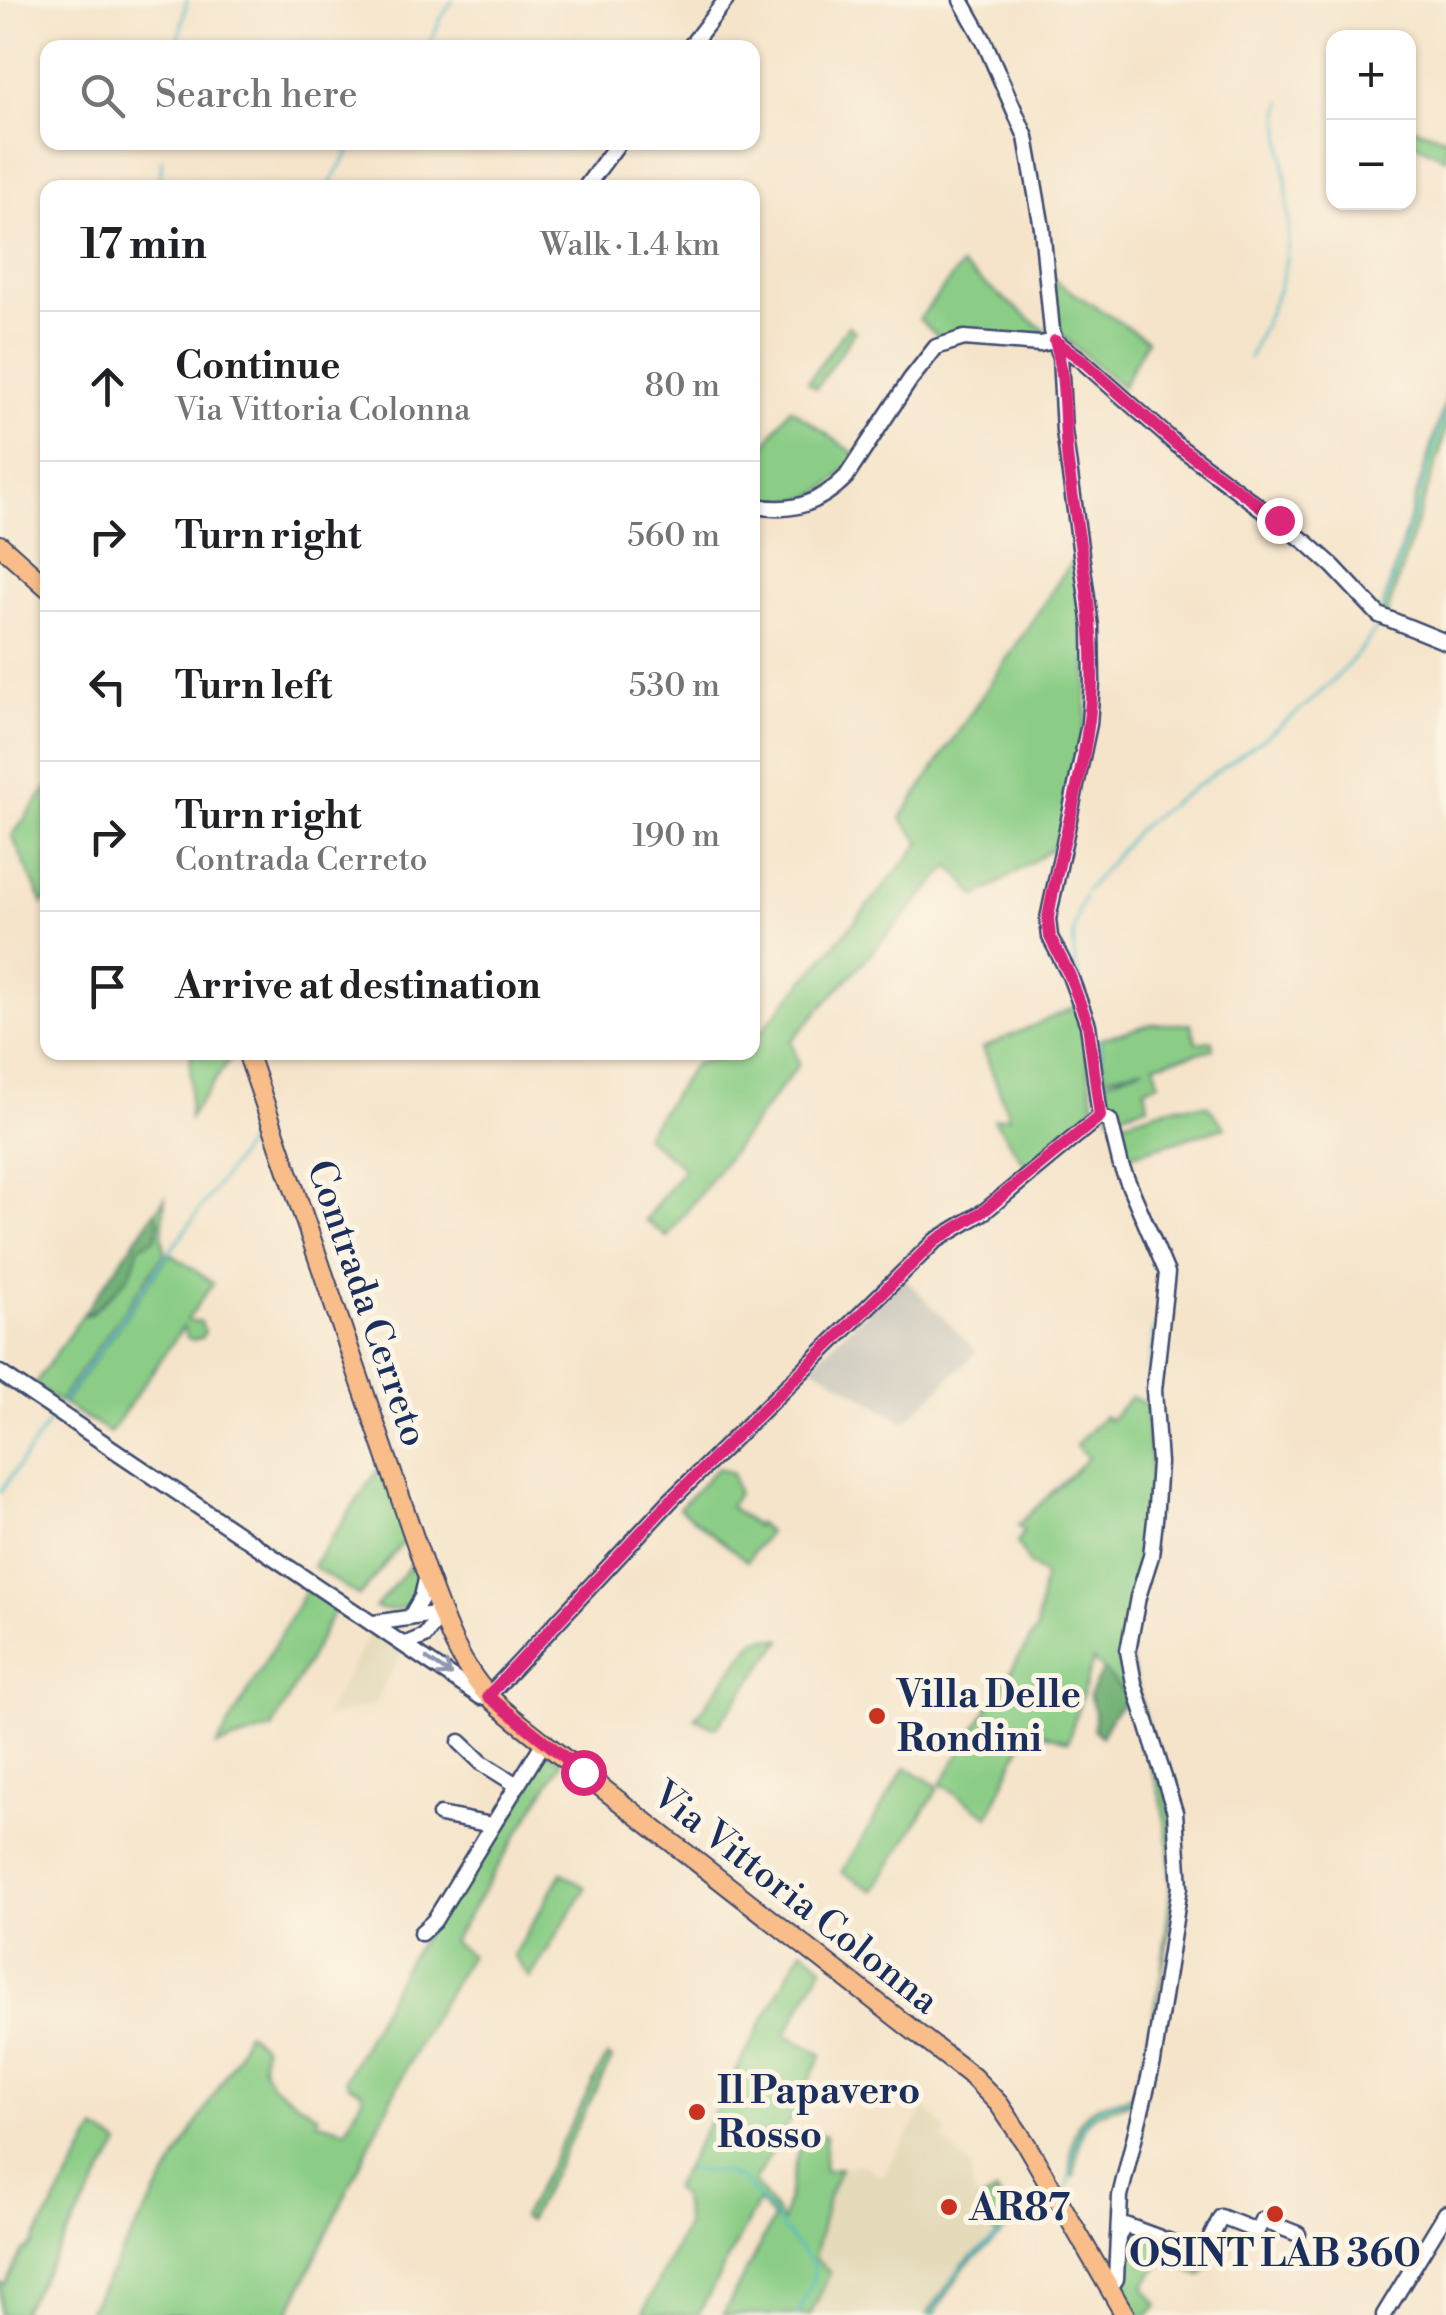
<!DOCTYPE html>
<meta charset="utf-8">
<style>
body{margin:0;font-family:"Libre Bodoni",serif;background:#f6f6f6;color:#202124}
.controls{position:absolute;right:30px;top:30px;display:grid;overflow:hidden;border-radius:20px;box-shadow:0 2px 8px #0004}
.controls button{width:90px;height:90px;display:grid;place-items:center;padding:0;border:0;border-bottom:2px solid #e0e0e0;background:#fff;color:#202124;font:50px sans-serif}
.stop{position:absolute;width:30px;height:30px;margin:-22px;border:8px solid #db2777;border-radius:50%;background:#fff}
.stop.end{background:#db2777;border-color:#fff;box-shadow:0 2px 10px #0008}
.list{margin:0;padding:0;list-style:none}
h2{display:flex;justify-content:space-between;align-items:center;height:130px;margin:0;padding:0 40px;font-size:42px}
h2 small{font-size:32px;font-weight:400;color:#757577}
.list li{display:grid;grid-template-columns:65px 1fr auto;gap:30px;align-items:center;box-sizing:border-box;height:150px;padding:0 40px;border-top:2px solid #e0e0e0}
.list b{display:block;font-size:38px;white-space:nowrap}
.list p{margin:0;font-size:32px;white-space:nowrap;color:#757577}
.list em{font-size:32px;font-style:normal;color:#757577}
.icon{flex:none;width:55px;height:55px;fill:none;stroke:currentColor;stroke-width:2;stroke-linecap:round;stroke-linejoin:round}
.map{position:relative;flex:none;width:1446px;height:2315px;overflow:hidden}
.search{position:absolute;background:#fff;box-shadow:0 2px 8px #0004;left:40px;top:40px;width:720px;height:110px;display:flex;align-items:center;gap:25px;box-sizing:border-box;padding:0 35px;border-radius:20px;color:#757577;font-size:38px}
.panel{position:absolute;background:#fff;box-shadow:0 2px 8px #0004;left:40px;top:180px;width:720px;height:880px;border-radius:20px}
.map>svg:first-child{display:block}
</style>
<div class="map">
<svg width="1446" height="2315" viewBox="0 0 1446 2315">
<rect width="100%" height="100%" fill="#fcf5e5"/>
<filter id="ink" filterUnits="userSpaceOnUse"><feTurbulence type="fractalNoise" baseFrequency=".01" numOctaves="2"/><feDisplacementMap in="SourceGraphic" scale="20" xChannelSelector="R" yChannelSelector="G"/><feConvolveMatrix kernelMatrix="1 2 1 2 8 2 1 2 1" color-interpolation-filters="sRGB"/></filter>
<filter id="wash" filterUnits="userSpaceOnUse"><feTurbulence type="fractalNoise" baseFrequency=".0048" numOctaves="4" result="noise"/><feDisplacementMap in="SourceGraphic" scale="40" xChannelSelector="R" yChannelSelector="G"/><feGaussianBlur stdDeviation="2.25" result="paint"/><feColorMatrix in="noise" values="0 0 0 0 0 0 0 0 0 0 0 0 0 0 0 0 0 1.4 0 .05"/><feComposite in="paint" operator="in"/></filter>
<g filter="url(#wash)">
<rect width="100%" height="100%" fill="#f5e4ca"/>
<path fill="#e5daba" d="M372 1629 404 1649 373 1705 324 1718Z
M925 2108 948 2132 942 2139 971 2169 973 2191 997 2236 962 2265 927 2315H810L830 2274 814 2259 828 2197 840 2168 862 2164 882 2176Z"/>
<path fill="#c7c4b8" d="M903 1276 977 1352 905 1422 811 1365Z"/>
<path fill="#8bcd86" stroke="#537e72" stroke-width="2.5" d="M1408 126 1446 138V159L1409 140Z
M961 266 1048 333 1040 339 942 340 919 319Z
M1052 279 1147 340 1122 387 1058 332Z
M848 326 855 331 816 388 808 382Z
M1446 397V426L1440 451 1386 617 1381 613Z
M790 408 858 456C818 500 812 504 753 500L752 465Z
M1078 552 1088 639 1086 719 1061 843 977 897 950 866 791 1041 799 1064 667 1237 645 1220 684 1168 644 1136 694 1064 737 1053 752 1052 753 1041 921 843 901 818Z
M47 788 48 897 43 904 12 836Z
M1077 1006 1082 1021 1094 1108 1092 1113 1028 1169 994 1119 1009 1116 983 1048Z
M1151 1024H1191L1197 1043 1212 1041 1213 1049 1155 1064 1159 1083 1145 1088 1148 1105 1110 1117 1105 1081 1145 1067 1104 1077 1100 1039Z
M191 1053H234L189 1118Z
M1207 1105 1225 1127 1126 1156 1117 1123 1174 1106Z
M165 1198 162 1235 165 1253 59 1402 34 1385 82 1316 91 1314 128 1277 139 1247C156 1238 161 1230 156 1211Z
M170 1253 213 1283 187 1320 201 1322 205 1332 201 1338 192 1340 187 1337 183 1327 110 1433 63 1404Z
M1131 1397 1146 1404 1151 1476 1147 1518 1138 1529 1142 1541 1138 1557 1146 1561 1127 1650 1174 1823 1178 1876 1142 2099C1080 2117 1084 2113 1074 2176L1070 2175C1071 2149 1071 2117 1099 2105 1112 2100 1125 2100 1137 2092L1161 1978 1170 1895V1849L1161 1799 1129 1698 1093 1660 1068 1741 1028 1729 989 1816 941 1784 1036 1630 1044 1576 1030 1565 1017 1543 1024 1531 1018 1525 1088 1458 1076 1445 1104 1416 1109 1420Z
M383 1462 409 1535 359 1596 313 1566Z
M717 1468 732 1473 738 1493 730 1506 755 1526 758 1523 768 1532 747 1561 679 1508Z
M418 1556C419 1564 422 1575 422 1583 420 1606 395 1614 375 1608Z
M311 1581 339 1602 272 1729 217 1746Z
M768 1638 782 1640 716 1728 695 1718 755 1640Z
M544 1748 562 1762 452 1942 470 1955 420 2039 288 2315H86L236 2057 246 2032 263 2046 262 2067 273 2086 318 2116 316 2121 346 2130 363 2096 360 2090 348 2085 345 2079 404 1967Z
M906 1767 939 1787 874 1891 842 1872Z
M562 1873 586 1888 530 1978 513 1956Z
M802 1949 823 1966 786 2034 822 2055 786 2128 754 2182 783 2222 802 2131 826 2136 824 2170 840 2168 828 2197 814 2258 830 2273 810 2315H723L773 2220 759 2201 698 2315H642L686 2225 682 2198 673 2189Z
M607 2056 612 2059 528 2221 522 2218Z
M96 2130 120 2145 20 2315H0V2283L5 2284 23 2252 31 2247Z
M997 2193 1014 2223 964 2267 934 2315H927L962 2265 997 2236 979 2202Z
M1129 2227 1213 2262 1201 2276 1179 2265 1177 2269 1161 2262 1144 2287 1158 2305 1149 2315H1137L1123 2296 1127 2289Z"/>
<path fill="#70b073" stroke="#467068" stroke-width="2.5" d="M156 1211 159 1220 156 1238 139 1247C136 1255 135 1264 131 1271 125 1282 93 1314 82 1316Z
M1103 1670 1129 1698 1113 1714 1101 1736 1093 1729 1095 1712 1089 1695Z"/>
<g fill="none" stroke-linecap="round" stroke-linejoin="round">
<path stroke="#4ebcc7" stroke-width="2.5" d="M177 48 187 0
M428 48 440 20 453 0
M159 188 162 159
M328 188 355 142
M1249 358C1259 334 1272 309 1280 285 1298 229 1282 169 1280 112L1283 102
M1420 494 1446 407
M1383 609 1418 501
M1168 806C1240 754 1333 700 1380 622
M1085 892 1137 830 1165 808
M1083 991C1071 957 1069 931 1084 897
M1099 1040 1103 1076
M1104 1083 1108 1111
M1148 1378 1154 1326
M62 1403 253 1135
M0 1492 54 1415
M1124 1634 1148 1525
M686 2169 725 2173 745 2182 811 2263 814 2267 813 2281 797 2315
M1066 2192C1077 2164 1069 2126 1098 2108 1110 2101 1126 2103 1138 2095
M930 2315 961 2267 1008 2227 1051 2202"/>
</g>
</g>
<g filter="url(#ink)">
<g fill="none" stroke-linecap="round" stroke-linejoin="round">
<defs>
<path id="minor" d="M961 0 984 41 1026 137 1042 228 1052 331 1060 356 1064 431 1091 627 1092 683 1089 724 1048 919 1050 937 1070 976 1088 1025 1100 1116 1110 1121 1121 1166 1167 1273 1154 1390 1159 1463 1155 1520 1151 1556 1138 1597 1128 1651 1134 1683 1175 1812 1180 1887 1153 2062 1120 2196 1118 2238
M689 48 726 0
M585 188 619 142
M752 505C790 514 819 504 846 477L910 380 936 347 964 338 1040 344 1055 341 1081 360 1177 445 1307 543 1333 566 1379 615 1446 642
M0 1373 481 1697 488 1696 671 1500 935 1241 985 1211 1100 1116
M411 1616 422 1597 427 1575
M374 1623 441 1613 425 1636 406 1644
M460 1742 482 1763 517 1785
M440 1815 492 1825
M421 1933 434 1921 544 1742
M1118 2237 1125 2225 1203 2254 1221 2217 1257 2231 1262 2220 1298 2234
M1109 2289 1116 2279 1118 2236
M1384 2315 1446 2213"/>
<path id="major" d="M0 545 48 588
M247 1052 427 1575C443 1617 456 1660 487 1694 504 1713 527 1728 547 1745L973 2077 999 2104 1026 2144 1125 2315"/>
</defs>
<use href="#minor" stroke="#3c4a6e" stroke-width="19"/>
<use href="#major" stroke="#3c4a6e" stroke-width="22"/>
<use href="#minor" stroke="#fff" stroke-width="14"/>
<use href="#major" stroke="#f8bd89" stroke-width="18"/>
</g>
<defs><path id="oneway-shaft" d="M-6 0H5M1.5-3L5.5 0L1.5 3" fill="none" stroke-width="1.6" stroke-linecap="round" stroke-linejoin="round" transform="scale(2.5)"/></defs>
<use stroke="#8d97ae" href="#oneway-shaft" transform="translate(439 1667) rotate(34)"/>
</g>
<g fill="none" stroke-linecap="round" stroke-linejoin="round" filter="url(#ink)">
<path stroke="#db2777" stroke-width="12" d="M583 1772 488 1696 671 1500 935 1241 985 1210 1100 1116 1088 1025 1070 976 1050 937 1048 918C1061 841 1089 763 1092 684 1095 611 1077 536 1068 463 1063 423 1067 379 1055 341L1082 360 1177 445 1279 520"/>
</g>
<g fill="#c8321e" stroke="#fcf5e5" stroke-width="4">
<circle cx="877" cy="1716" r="10"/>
<circle cx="697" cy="2112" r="10"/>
<circle cx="949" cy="2207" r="10"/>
<circle cx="1275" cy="2214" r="10"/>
</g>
<g text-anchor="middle" stroke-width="10" stroke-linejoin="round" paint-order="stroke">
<g font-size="38" fill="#1b2f5e" stroke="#fcf5e5">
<text transform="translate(368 1303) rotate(71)" y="13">Contrada Cerreto</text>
<text transform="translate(796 1897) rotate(38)" y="13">Via Vittoria Colonna</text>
</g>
<g font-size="38" font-weight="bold" fill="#1b2f5e" stroke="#fcf5e5" text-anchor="start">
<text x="897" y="1707">Villa Delle<tspan x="897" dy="44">Rondini</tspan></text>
<text x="717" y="2103">Il Papavero<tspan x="717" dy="44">Rosso</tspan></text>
<text x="969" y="2220">AR87</text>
<text x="1275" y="2266" text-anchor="middle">OSINT LAB 360</text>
</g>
</g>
</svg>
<div class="controls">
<button>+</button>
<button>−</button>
</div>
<div class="stop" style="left:583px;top:1772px"></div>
<div class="stop end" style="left:1279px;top:520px"></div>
<div class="search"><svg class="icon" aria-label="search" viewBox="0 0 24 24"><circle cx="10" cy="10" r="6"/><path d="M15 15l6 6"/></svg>Search here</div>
<section class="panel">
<h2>17 min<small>Walk · 1.4 km</small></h2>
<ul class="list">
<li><svg class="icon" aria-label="ahead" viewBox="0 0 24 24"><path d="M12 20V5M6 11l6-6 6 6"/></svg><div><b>Continue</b><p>Via Vittoria Colonna</p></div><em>80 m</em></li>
<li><svg class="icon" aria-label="right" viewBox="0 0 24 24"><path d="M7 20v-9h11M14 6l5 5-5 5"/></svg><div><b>Turn right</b></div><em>560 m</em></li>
<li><svg class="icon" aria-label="left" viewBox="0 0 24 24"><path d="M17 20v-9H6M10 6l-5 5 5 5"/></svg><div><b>Turn left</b></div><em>530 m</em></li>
<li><svg class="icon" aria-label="right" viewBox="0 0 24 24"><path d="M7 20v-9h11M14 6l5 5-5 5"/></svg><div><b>Turn right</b><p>Contrada Cerreto</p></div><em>190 m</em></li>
<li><svg class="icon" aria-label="arrive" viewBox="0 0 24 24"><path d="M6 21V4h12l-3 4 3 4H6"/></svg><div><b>Arrive at destination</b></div></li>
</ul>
</section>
</div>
